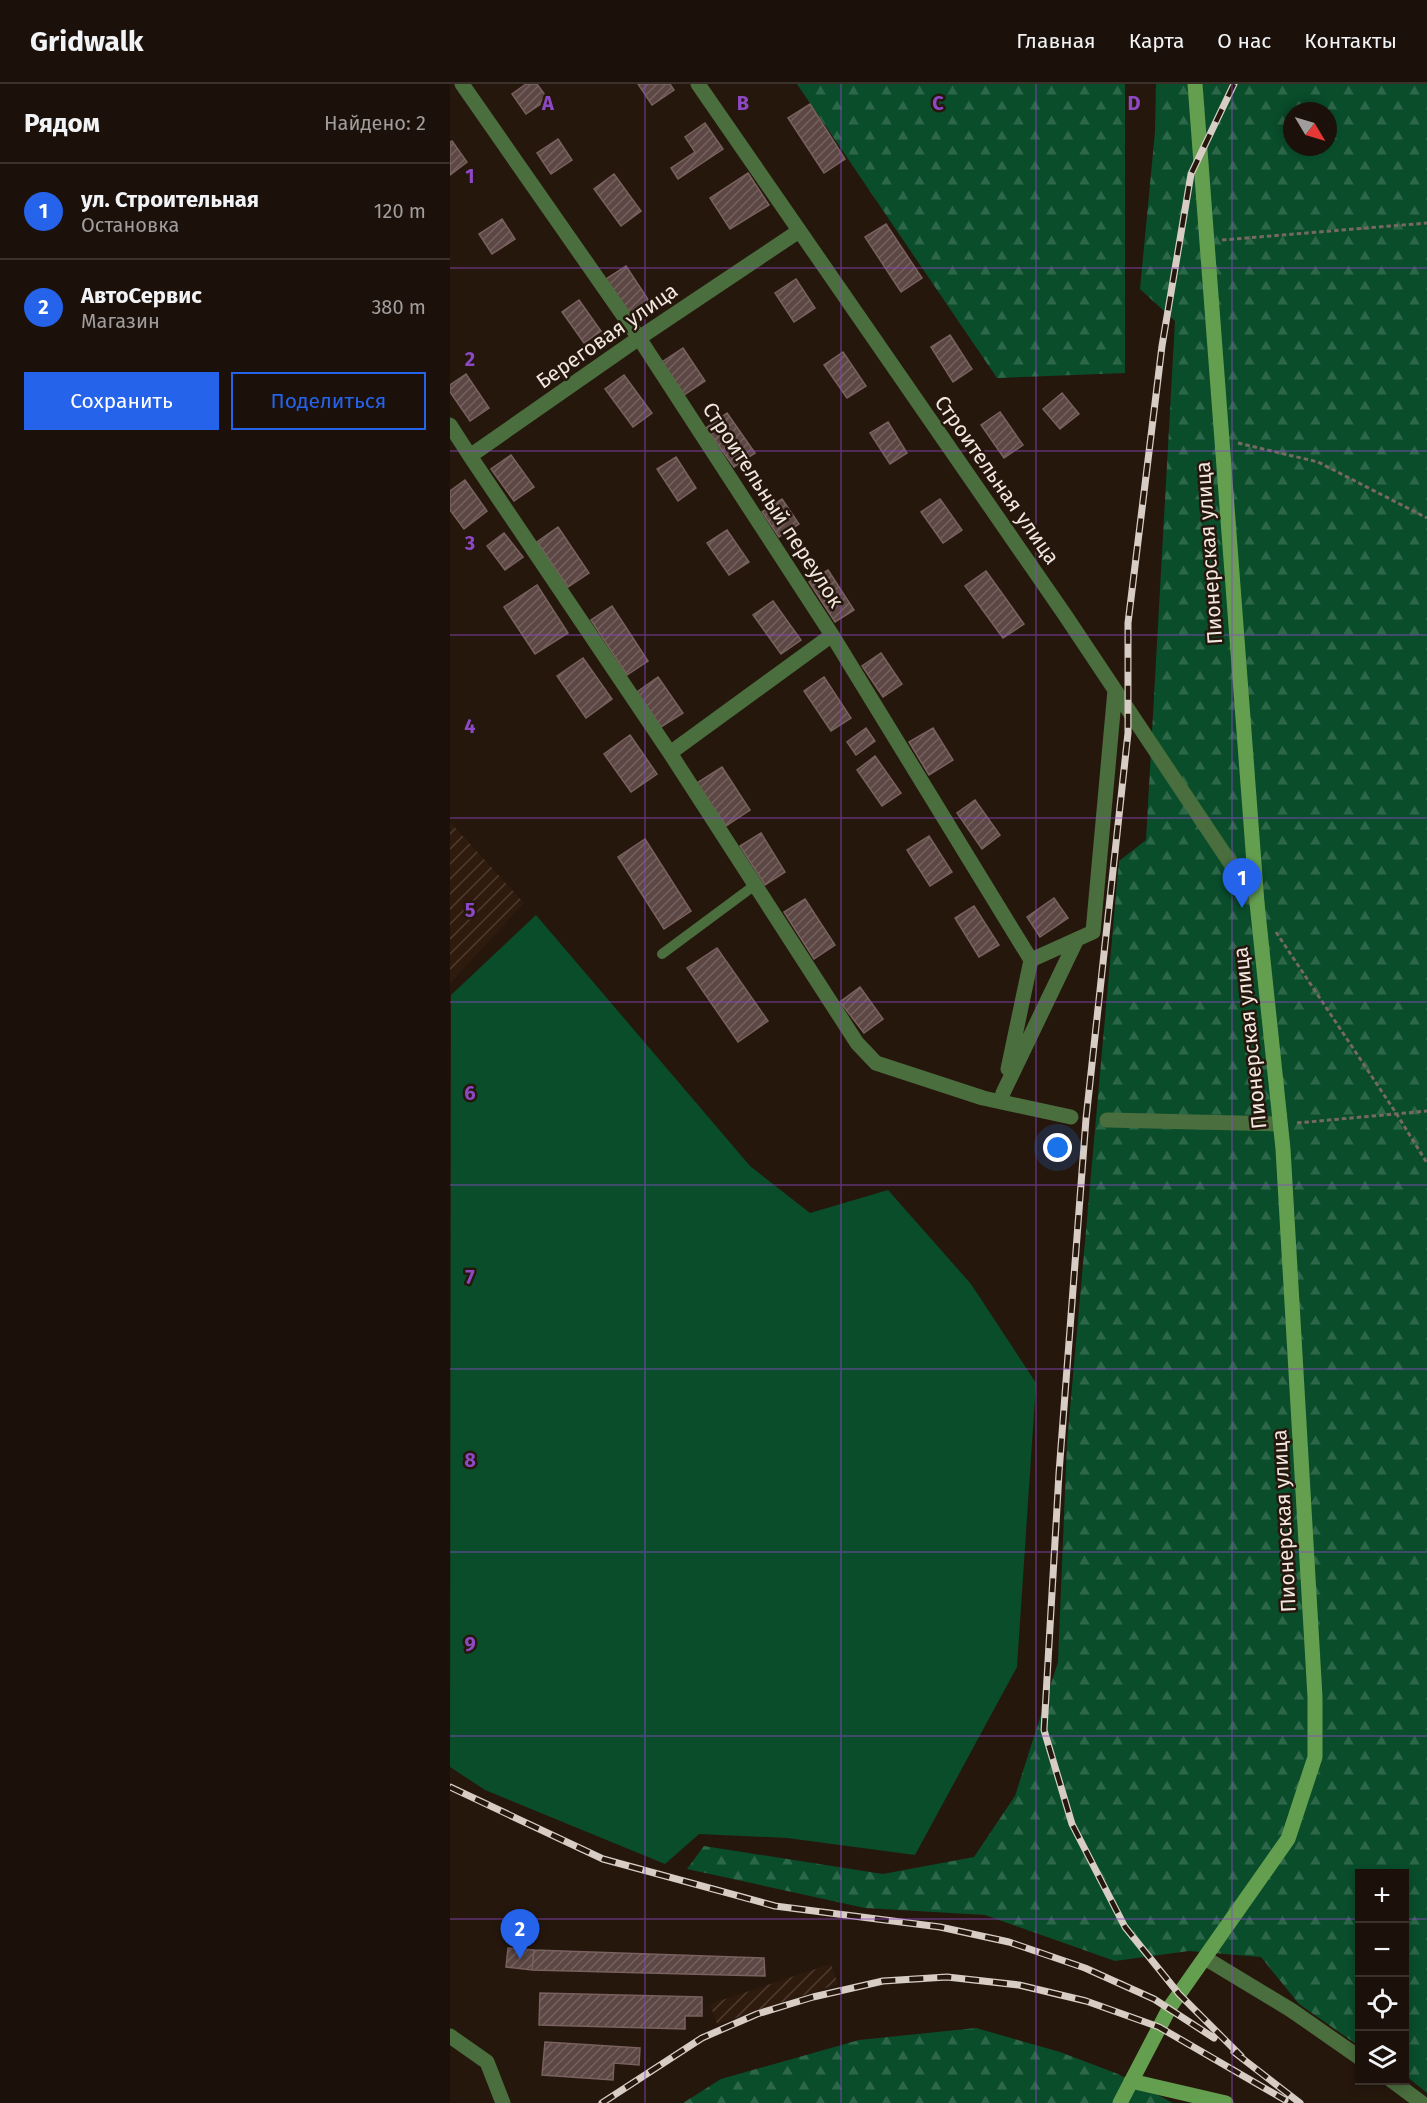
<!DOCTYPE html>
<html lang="ru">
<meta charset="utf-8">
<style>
body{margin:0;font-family:"Fira Sans",sans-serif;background:#251a13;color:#f1f3f6}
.controls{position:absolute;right:18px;bottom:18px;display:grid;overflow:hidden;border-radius:0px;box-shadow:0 3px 9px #0003}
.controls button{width:54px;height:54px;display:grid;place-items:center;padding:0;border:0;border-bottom:2px solid #3a312b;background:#1c110a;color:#f1f3f6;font:30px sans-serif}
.compass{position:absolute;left:833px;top:18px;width:54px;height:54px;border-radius:50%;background:#1c110a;box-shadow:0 3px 9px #0003;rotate:128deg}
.you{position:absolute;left:608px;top:1064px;width:21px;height:21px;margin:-15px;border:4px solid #fff;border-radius:50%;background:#1a73e8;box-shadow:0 0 0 9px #1a73e833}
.badge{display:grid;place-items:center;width:39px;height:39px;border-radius:50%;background:#2563eb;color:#fff;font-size:20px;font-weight:700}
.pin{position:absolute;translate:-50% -50px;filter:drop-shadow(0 2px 3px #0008)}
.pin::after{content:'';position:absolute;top:32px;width:21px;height:18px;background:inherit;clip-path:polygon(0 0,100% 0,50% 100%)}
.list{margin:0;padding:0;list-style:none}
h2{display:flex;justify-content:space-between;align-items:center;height:78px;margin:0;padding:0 24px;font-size:26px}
h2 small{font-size:20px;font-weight:400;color:#a09d9c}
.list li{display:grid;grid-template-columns:39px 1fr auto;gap:18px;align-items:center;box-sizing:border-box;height:96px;padding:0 24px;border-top:2px solid #3a312b}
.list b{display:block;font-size:22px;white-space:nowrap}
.list p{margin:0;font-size:20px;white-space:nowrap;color:#a09d9c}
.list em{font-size:20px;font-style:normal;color:#a09d9c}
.actions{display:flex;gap:12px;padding:18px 24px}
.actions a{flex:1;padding:14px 0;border:2px solid #2563eb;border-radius:0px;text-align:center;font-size:21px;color:#2563eb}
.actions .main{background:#2563eb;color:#fff}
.icon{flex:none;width:33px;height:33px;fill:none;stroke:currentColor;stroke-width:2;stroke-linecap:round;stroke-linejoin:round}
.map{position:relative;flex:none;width:977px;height:2019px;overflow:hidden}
header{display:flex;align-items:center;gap:36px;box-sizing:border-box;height:84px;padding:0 30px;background:#1c110a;border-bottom:2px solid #3a312b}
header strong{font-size:28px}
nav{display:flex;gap:33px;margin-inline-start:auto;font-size:21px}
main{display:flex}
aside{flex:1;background:#1c110a}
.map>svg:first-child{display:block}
</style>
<header>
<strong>Gridwalk</strong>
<nav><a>Главная</a><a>Карта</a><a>О нас</a><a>Контакты</a></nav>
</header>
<main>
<aside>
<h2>Рядом<small>Найдено: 2</small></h2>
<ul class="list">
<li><span class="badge">1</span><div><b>ул. Строительная</b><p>Остановка</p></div><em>120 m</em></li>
<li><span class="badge">2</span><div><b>АвтоСервис</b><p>Магазин</p></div><em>380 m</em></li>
</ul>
<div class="actions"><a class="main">Сохранить</a><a>Поделиться</a></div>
</aside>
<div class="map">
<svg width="977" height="2019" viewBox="0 0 977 2019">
<defs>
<pattern id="industrial-furrows" width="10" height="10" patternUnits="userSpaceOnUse" patternTransform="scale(1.5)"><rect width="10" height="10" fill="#2f1b0d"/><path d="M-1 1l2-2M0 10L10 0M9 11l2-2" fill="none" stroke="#4e3c30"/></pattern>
<pattern id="forest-firs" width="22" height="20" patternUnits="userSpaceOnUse" patternTransform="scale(1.5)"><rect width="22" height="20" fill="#094d2b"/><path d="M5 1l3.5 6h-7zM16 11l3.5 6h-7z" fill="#2d6749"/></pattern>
<pattern id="building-hatch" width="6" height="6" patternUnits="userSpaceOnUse" patternTransform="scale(1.5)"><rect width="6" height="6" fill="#5c4744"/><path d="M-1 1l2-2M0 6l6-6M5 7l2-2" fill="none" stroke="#74625f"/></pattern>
</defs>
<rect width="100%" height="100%" fill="#26170d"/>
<path fill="url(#industrial-furrows)" d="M0 738 74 819 0 899Z
M381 1880 388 1900 267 1940 260 1920Z"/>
<path fill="#094d2b" d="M86 831 300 1082 360 1129 438 1106 521 1200 586 1299 567 1583 465 1771 337 1754 249 1750 215 1780 35 1706 0 1683 1 911Z"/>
<path fill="url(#forest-firs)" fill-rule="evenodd" d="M347 0H675V289L547 294Z
M706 0H977V2009L955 1991 954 1790H910L909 1962 849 1920 811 1873 739 1867 665 1877 535 1831 415 1824 237 1785 254 1762 433 1790 524 1773 565 1712 608 1578 617 1359 669 777 696 756 725 237 690 205 705 48ZM842 27H878V63H842Z
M526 1944 610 1968 668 1990 723 2019H233L271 1995 409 1956Z"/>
<path fill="url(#building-hatch)" stroke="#78615f" stroke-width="1.5" d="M76 0H87L98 15 76 30 62 10Z
M188 0H220L224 6 202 21Z
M360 20 395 75 374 89 338 34Z
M255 39 273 65 228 95 221 84 245 68 235 53Z
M108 55 122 76 101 90 87 69Z
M2 57 17 78 0 91V58Z
M298 89 319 121 280 145 260 114Z
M164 90 191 127 171 142 144 105Z
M52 135 65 155 42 170 29 150Z
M436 140 472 194 451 208 415 153Z
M176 182 203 223 183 236 156 195Z
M346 195 365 224 344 238 325 209Z
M129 216 151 247 134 259 112 228Z
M500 251 522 285 503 298 481 263Z
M233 264 255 297 234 311 212 278Z
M393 268 416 302 397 314 374 281Z
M16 290 39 324 20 337 0 308V301Z
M174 291 202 329 183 343 155 305Z
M612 309 629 330 610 345 593 325Z
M550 328 573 361 554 374 531 341Z
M277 329 305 369 284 383 256 344Z
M438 338 457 369 440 380 420 349Z
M61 371 84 403 64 417 41 385Z
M226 373 246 404 228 417 207 385Z
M15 396 37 427 14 445 0 426V407Z
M332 415 349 440 329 453 312 428Z
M490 415 512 446 493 459 471 428Z
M108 443 139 489 118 503 87 458Z
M277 446 299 478 279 491 257 459Z
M54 449 73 473 55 486 37 462Z
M378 486 404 526 385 538 359 498Z
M536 487 574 540 553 554 515 502Z
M87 501 118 549 85 570 54 523Z
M323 517 351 556 331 570 303 531Z
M162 522 198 577 177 591 141 536Z
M431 569 452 600 433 613 412 582Z
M133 574 162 615 136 634 107 592Z
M208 593 233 629 211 643 187 608Z
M374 593 401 634 381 647 354 607Z
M416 644 425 657 406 671 397 658Z
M483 644 503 676 479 691 459 658Z
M180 651 207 690 181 708 154 670Z
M425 672 451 709 432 722 407 686Z
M272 683 300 726 276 742 247 699Z
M525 716 550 751 532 765 507 729Z
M311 749 335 788 315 801 290 762Z
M479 752 502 788 480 802 457 766Z
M195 755 241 827 214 845 168 773Z
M604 814 618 834 590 853 577 833Z
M355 815 385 861 364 875 334 828Z
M524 822 549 861 529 873 505 834Z
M267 864 318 937 288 958 237 884Z
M410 903 433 935 414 949 390 918Z
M58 1864 84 1866 82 1886 56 1883Z
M84 1866 314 1874 315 1892 82 1886Z
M90 1909 252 1913V1932H235V1945L89 1941Z
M95 1958 190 1964 189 1981 164 1979 163 1996 92 1991Z"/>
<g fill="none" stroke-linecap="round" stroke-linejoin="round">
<path stroke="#766960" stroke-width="3" stroke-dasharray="4.5 3" stroke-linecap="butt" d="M772 156 977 139
M788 359 868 378 977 434
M826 848 946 1029 977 1079
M847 1039 977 1027"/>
<path stroke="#4a6e3e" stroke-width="10" d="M212 870 305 801"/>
<path stroke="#4a6e3e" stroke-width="15" d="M12 0 189 254 382 551 581 876
M248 0 615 531 807 819
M0 341 20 372 189 254 349 147
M20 372 220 669 407 959 426 979 533 1014 621 1033
M220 669 382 551
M581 876 643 848 665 606
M558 985 581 876
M553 1009 627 855
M657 1036 830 1040
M755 1874 841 1926 910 1974
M0 1952 37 1978 53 2019
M941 1996 972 2019"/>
<path stroke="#649f50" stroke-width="15" d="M681 1997 776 2019
M670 2019 720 1923 838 1755 865 1673V1613L833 1065 807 819 745 0"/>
<defs>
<path id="rail" d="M784 0 741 90 712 262 678 539V649L636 1035 609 1389 594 1646 622 1740 675 1843 729 1910 791 1972
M0 1703 153 1775 325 1822 490 1843 559 1858 635 1884 704 1915 764 1954
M784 1968 850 2019
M152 2019 252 1954 307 1930 363 1913 433 1897 497 1893 569 1901 636 1917 709 1943 835 2016"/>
</defs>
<use href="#rail" stroke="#d7cdc5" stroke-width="7"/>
<use href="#rail" stroke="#26170d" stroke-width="4.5" stroke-dasharray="14" stroke-linecap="butt"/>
</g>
<path fill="none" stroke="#8d48c4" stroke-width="1.5" stroke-opacity="0.55" d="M195 0V2019M391 0V2019M586 0V2019M782 0V2019M0 184H977M0 367H977M0 551H977M0 734H977M0 918H977M0 1101H977M0 1285H977M0 1468H977M0 1652H977M0 1835H910M954 1835H977"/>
<g text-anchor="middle" stroke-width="5" stroke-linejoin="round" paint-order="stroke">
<g font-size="21" fill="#f1e7e0" stroke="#26170d">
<text transform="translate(157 252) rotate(-35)" y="7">Береговая улица</text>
<text transform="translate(547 396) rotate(55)" y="7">Строительная улица</text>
<text transform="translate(323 421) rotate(57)" y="7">Строительный переулок</text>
<text transform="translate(759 469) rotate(-94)" y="7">Пионерская улица</text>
<text transform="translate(800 954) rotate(-96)" y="7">Пионерская улица</text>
<text transform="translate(834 1437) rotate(-93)" y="7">Пионерская улица</text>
</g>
</g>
<g font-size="20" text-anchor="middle" font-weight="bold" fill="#8d48c4" stroke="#26170d" stroke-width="5" stroke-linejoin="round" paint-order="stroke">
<text x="98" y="26">A</text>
<text x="293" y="26">B</text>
<text x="488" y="26">C</text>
<text x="684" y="26">D</text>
<text x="20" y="99">1</text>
<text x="20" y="282">2</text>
<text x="20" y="466">3</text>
<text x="20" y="649">4</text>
<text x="20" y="833">5</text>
<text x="20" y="1016">6</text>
<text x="20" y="1200">7</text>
<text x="20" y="1383">8</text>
<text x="20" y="1567">9</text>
</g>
</svg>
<div class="controls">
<button>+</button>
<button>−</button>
<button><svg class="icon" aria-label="locate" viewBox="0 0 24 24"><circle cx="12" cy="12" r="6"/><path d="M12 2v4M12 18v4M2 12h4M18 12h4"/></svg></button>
<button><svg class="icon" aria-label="layers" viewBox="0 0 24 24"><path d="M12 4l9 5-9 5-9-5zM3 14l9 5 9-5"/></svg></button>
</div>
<svg class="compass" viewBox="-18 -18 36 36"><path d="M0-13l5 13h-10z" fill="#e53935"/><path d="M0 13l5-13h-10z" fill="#a09d9c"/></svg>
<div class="you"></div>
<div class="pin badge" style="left:792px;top:824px">1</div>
<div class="pin badge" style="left:70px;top:1875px">2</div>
</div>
</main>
